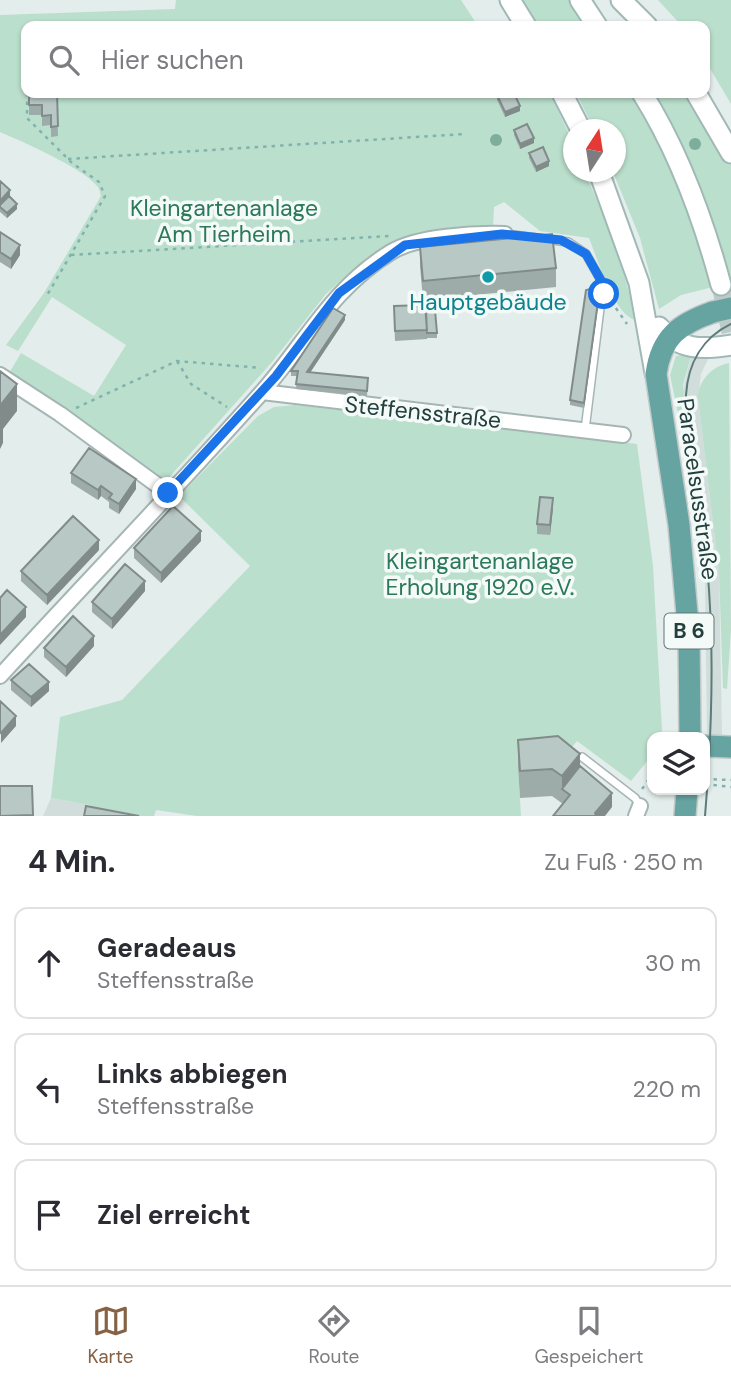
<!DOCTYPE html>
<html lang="de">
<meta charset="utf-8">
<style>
body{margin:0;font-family:"DM Sans",sans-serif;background:#f7f7f7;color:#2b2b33}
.controls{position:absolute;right:21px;bottom:21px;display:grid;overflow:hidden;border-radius:14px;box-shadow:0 2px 5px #0004}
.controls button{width:63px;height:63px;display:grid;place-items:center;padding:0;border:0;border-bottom:2px solid #e1e1e2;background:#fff;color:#2b2b33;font:35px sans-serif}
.compass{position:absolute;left:563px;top:119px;width:63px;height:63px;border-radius:50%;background:#fff;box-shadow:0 2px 5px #0004;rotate:12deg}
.stop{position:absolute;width:21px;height:21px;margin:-16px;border:5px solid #1a73e8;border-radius:50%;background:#fff}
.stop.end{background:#1a73e8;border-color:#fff;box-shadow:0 2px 7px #0008}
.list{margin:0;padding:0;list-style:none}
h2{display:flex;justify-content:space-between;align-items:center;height:91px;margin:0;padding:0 28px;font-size:30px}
h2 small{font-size:23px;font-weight:400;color:#7c7c81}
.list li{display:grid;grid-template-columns:46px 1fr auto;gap:21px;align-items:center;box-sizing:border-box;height:112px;margin:0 14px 14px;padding:0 14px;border:2px solid #e1e1e2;border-radius:14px}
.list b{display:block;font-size:26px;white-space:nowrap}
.list p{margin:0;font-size:23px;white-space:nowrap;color:#7c7c81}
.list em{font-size:23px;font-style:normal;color:#7c7c81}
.icon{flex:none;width:38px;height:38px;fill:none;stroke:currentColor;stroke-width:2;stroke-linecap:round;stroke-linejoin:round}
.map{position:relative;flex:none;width:731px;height:816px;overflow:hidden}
.search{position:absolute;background:#fff;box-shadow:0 2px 5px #0004;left:21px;right:21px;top:21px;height:77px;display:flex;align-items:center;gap:18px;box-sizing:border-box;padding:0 24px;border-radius:14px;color:#7c7c81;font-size:26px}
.sheet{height:469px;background:#fff}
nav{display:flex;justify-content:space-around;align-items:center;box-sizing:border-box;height:98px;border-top:2px solid #e1e1e2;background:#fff;font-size:19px;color:#7c7c81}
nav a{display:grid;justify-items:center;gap:4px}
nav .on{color:#866144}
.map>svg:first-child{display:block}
</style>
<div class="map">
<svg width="731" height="816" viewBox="0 0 731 816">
<rect width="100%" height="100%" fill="#e3edeb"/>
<path fill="#d1ddda" d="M691 356 709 357 701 374 698 398 719 573 722 736 707 735 705 583 682 395Z
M51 798 90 805 88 816H43Z"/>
<path fill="#bbdfcd" d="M176 0H461L478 26H26V93H550L573 143 574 172H585L615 244 637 320C615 319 597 257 589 238L540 231 504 202 494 207 493 227 404 237 348 274 326 294 272 362 164 483 8 375 21 353 94 396 126 345 52 297 18 351 6 345 44 293 101 196C100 193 100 189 97 186 85 169 21 141 0 132V15L175 9Z
M523 0H575L593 26H539Z
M658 0H731V104L705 60V26H682Z
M576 93H634L684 197 713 287 681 295 659 309 640 238 613 172H616V130L594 129Z
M655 93H689L731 165V284L702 194Z
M684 355 691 356 683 385 684 413H678L670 375 676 356Z
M729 363 731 629 727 689 723 688 719 573 698 398C698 381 712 366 729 363Z
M295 405 637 444 653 566 662 730 661 737H652V755L631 781 577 741 557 765 518 767 521 816H197L156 810 154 816H88L90 805 51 798 60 717 122 700 250 566 179 496 258 416 274 407Z"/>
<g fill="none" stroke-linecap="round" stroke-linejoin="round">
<path stroke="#bccac8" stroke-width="19" stroke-dasharray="19 10" stroke-linecap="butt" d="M721 285 731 332"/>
<defs>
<path id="lane" d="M505 234 568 242 586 254 603 284 585 430
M582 757 635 798 640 806"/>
<path id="street" d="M0 375 60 414 168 493
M262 392 623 435
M0 676C87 581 177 488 263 391 307 341 331 289 391 252 417 236 475 233 505 234
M636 816 640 806"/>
<path id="secondary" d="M510 0 526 26
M580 0 597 26
M621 0 647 26
M562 93 581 130
M642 93C679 152 703 218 721 285
M696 93 731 153
M599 172 639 283 655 373
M659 327C679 350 702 350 731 345"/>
<path id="primary" d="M690 737 689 636 679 525 656 374C661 337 679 324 713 312
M705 746 731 747
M685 816 687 790"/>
</defs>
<use href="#lane" stroke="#a5b5b4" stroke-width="10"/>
<use href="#street" stroke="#a5b5b4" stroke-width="18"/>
<use href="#secondary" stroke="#a1b9b6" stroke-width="23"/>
<use href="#primary" stroke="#c1c9c9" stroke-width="24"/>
<path stroke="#82b2ad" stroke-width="2.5" stroke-dasharray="3.5 5" stroke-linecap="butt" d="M27 93V118L72 163 99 182 105 196 46 297
M68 159 464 134
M71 255 389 236
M611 301 627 324
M177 361 191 384 227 407
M76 408 177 361 261 368
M705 779 731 780
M705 784 731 787
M642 789 652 775"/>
<use href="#lane" stroke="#fff" stroke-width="7"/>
<use href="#street" stroke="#fff" stroke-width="14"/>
<use href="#secondary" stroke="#fff" stroke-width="19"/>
<use href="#primary" stroke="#66a4a2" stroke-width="21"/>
<path stroke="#5d7b79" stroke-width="2" d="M705 816C712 732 715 649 707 565 702 509 688 452 686 395 688 364 702 338 731 324"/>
<defs>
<path id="primary-bridge" d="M713 312 731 308"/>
</defs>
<use href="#primary-bridge" stroke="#c1c9c9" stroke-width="24" stroke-linecap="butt"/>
<use href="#primary-bridge" stroke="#66a4a2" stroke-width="21"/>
</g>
<g fill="#7ead9b">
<circle cx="496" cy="140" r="6"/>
<circle cx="695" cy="144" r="6"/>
</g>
<path fill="#9eaca9" d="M29 93H57L58 136 51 137V125L42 126V115H29Z
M497 95 520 111 505 117 497 100Z
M514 130 534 143 520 149 514 135Z
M529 153 549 166 536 172 529 158Z
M0 181 17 209 7 218 0 212Z
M0 232 20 255 11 269 0 262Z
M420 247 556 268V287L423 300 420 266Z
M600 292 584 408 570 405V400Z
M426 311 437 333V338H427V339L395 341 394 316Z
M345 320 310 373 368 378 367 396 296 389 297 376H291V371Z
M71 473 136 489 119 514 109 508V502L101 496 98 500 71 483Z
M553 508 550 535 537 534V524Z
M201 541 161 583 134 558V548Z
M99 550 47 605 21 581V571Z
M145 591 112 629 92 612V602Z
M94 646 66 677 44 657V648Z
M11 680 49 691 31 707 11 690Z
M518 740 580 766 612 807 563 804 552 796 520 798 518 767Z"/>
<path fill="#818c8a" d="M520 106V111L505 117V112Z
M534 138V143L520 149V144Z
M549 161V166L536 172V167Z
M10 190V200L0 207V201Z
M17 204V209L7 218V213Z
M20 245V255L11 269V259Z
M600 287V292L584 408V403Z
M345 315V320L307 377V372Z
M17 384V411L3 429V443L0 449V406Z
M136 479V489L119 514V504Z
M101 486V496L98 500V490Z
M553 498V508L550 535V525Z
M201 531V541L161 583V573Z
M99 540V550L47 605V595Z
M145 581V591L112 629V619Z
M26 607V617L0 645V635Z
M94 636V646L66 677V667Z
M49 682V691L31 707V697Z
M16 716V726L1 743V733Z
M580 754V781L562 789V776Z
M612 793V807L605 816H595V813Z"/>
<path fill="#b8c8c5" stroke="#818c8a" stroke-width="2" d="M29 93H57L58 126 51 127V115L42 116V105H29Z
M501 93H514L520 106 505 112 497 95Z
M527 124 534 138 520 144 514 130Z
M543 147 549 161 536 167 529 153Z
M0 181 10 190 0 201Z
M9 196 17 204 7 213 0 207V205Z
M0 232 20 245 11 259 0 252Z
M552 234 556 268 423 281 420 247Z
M600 287 584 403 570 400 586 290Z
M425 305 427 330 395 331 394 306Z
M333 308 345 315 307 372 368 378 367 391 296 384 298 371H291Z
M435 310 437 333H427L426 311Z
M0 371 17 384 0 406Z
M89 448 136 479 119 504 109 498 112 494 101 486 98 490 71 473Z
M540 497 553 498 550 525 537 524Z
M173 506 201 531 161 573 134 548Z
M73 516 99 540 47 595 21 571Z
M125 564 145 581 112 619 92 602Z
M7 590 26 607 0 635V598Z
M73 616 94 636 66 667 44 648Z
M29 664 49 682 31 697 11 680Z
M0 701 16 716 1 733 0 732Z
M558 736 580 754 562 776 552 769 520 771 518 740Z
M580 766 612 793 595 813 596 816H553L570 795 562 789Z
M0 786H32L33 815 0 816Z
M86 806 139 816H84Z"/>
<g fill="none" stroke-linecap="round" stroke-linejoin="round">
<path stroke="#1a73e8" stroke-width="9" d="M168 493 276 376 339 293 405 245 502 234 561 240 586 254 603 284 604 294"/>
</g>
<circle fill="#0f9aa8" stroke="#f4faf8" stroke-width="2.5" cx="488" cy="277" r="7"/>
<g text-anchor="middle" stroke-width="7" stroke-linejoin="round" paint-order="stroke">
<rect fill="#f4faf8" stroke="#617776" stroke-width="2" x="664.5" y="613.5" width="49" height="35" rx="5"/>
<g font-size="21" font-weight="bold" fill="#223f3e">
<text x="689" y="638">B 6</text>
</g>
<g font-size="23" fill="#2b785a" stroke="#f4faf8">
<text x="224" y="216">Kleingartenanlage<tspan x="224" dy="26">Am Tierheim</tspan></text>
<text x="480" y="569">Kleingartenanlage<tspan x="480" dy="26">Erholung 1920 e.V.</tspan></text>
</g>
<g font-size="23" fill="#0d838f" stroke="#f4faf8">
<text x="488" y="310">Hauptgebäude</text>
</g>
<g font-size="23" fill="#223f3e" stroke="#f4faf8">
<text transform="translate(423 412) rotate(6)" y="8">Steffensstraße</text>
<text transform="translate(698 489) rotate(82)" y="8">Paracelsusstraße</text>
</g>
</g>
</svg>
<div class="controls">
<button><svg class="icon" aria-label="layers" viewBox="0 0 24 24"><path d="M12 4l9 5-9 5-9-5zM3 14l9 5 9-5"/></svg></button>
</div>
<svg class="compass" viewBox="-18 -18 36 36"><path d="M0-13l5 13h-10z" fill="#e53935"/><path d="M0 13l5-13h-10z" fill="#7c7c81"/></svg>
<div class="stop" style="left:604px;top:294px"></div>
<div class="stop end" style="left:168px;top:493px"></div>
<div class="search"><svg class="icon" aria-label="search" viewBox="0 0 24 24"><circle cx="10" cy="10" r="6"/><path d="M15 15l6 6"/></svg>Hier suchen</div>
</div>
<section class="sheet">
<h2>4 Min.<small>Zu Fuß · 250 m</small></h2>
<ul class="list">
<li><svg class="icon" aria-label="ahead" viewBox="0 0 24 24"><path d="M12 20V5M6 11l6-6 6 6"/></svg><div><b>Geradeaus</b><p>Steffensstraße</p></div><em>30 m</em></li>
<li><svg class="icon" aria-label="left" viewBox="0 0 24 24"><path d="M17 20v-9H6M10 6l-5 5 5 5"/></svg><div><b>Links abbiegen</b><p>Steffensstraße</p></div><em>220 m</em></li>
<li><svg class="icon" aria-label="arrive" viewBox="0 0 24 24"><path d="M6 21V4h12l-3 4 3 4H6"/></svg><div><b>Ziel erreicht</b></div></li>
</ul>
</section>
<nav>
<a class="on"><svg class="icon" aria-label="map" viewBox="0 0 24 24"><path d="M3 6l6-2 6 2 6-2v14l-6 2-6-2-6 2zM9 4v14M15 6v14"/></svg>Karte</a>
<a><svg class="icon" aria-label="directions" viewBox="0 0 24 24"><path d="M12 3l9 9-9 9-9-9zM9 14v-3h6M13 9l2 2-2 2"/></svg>Route</a>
<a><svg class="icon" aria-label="saved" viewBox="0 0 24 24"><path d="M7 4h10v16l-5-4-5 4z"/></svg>Gespeichert</a>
</nav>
